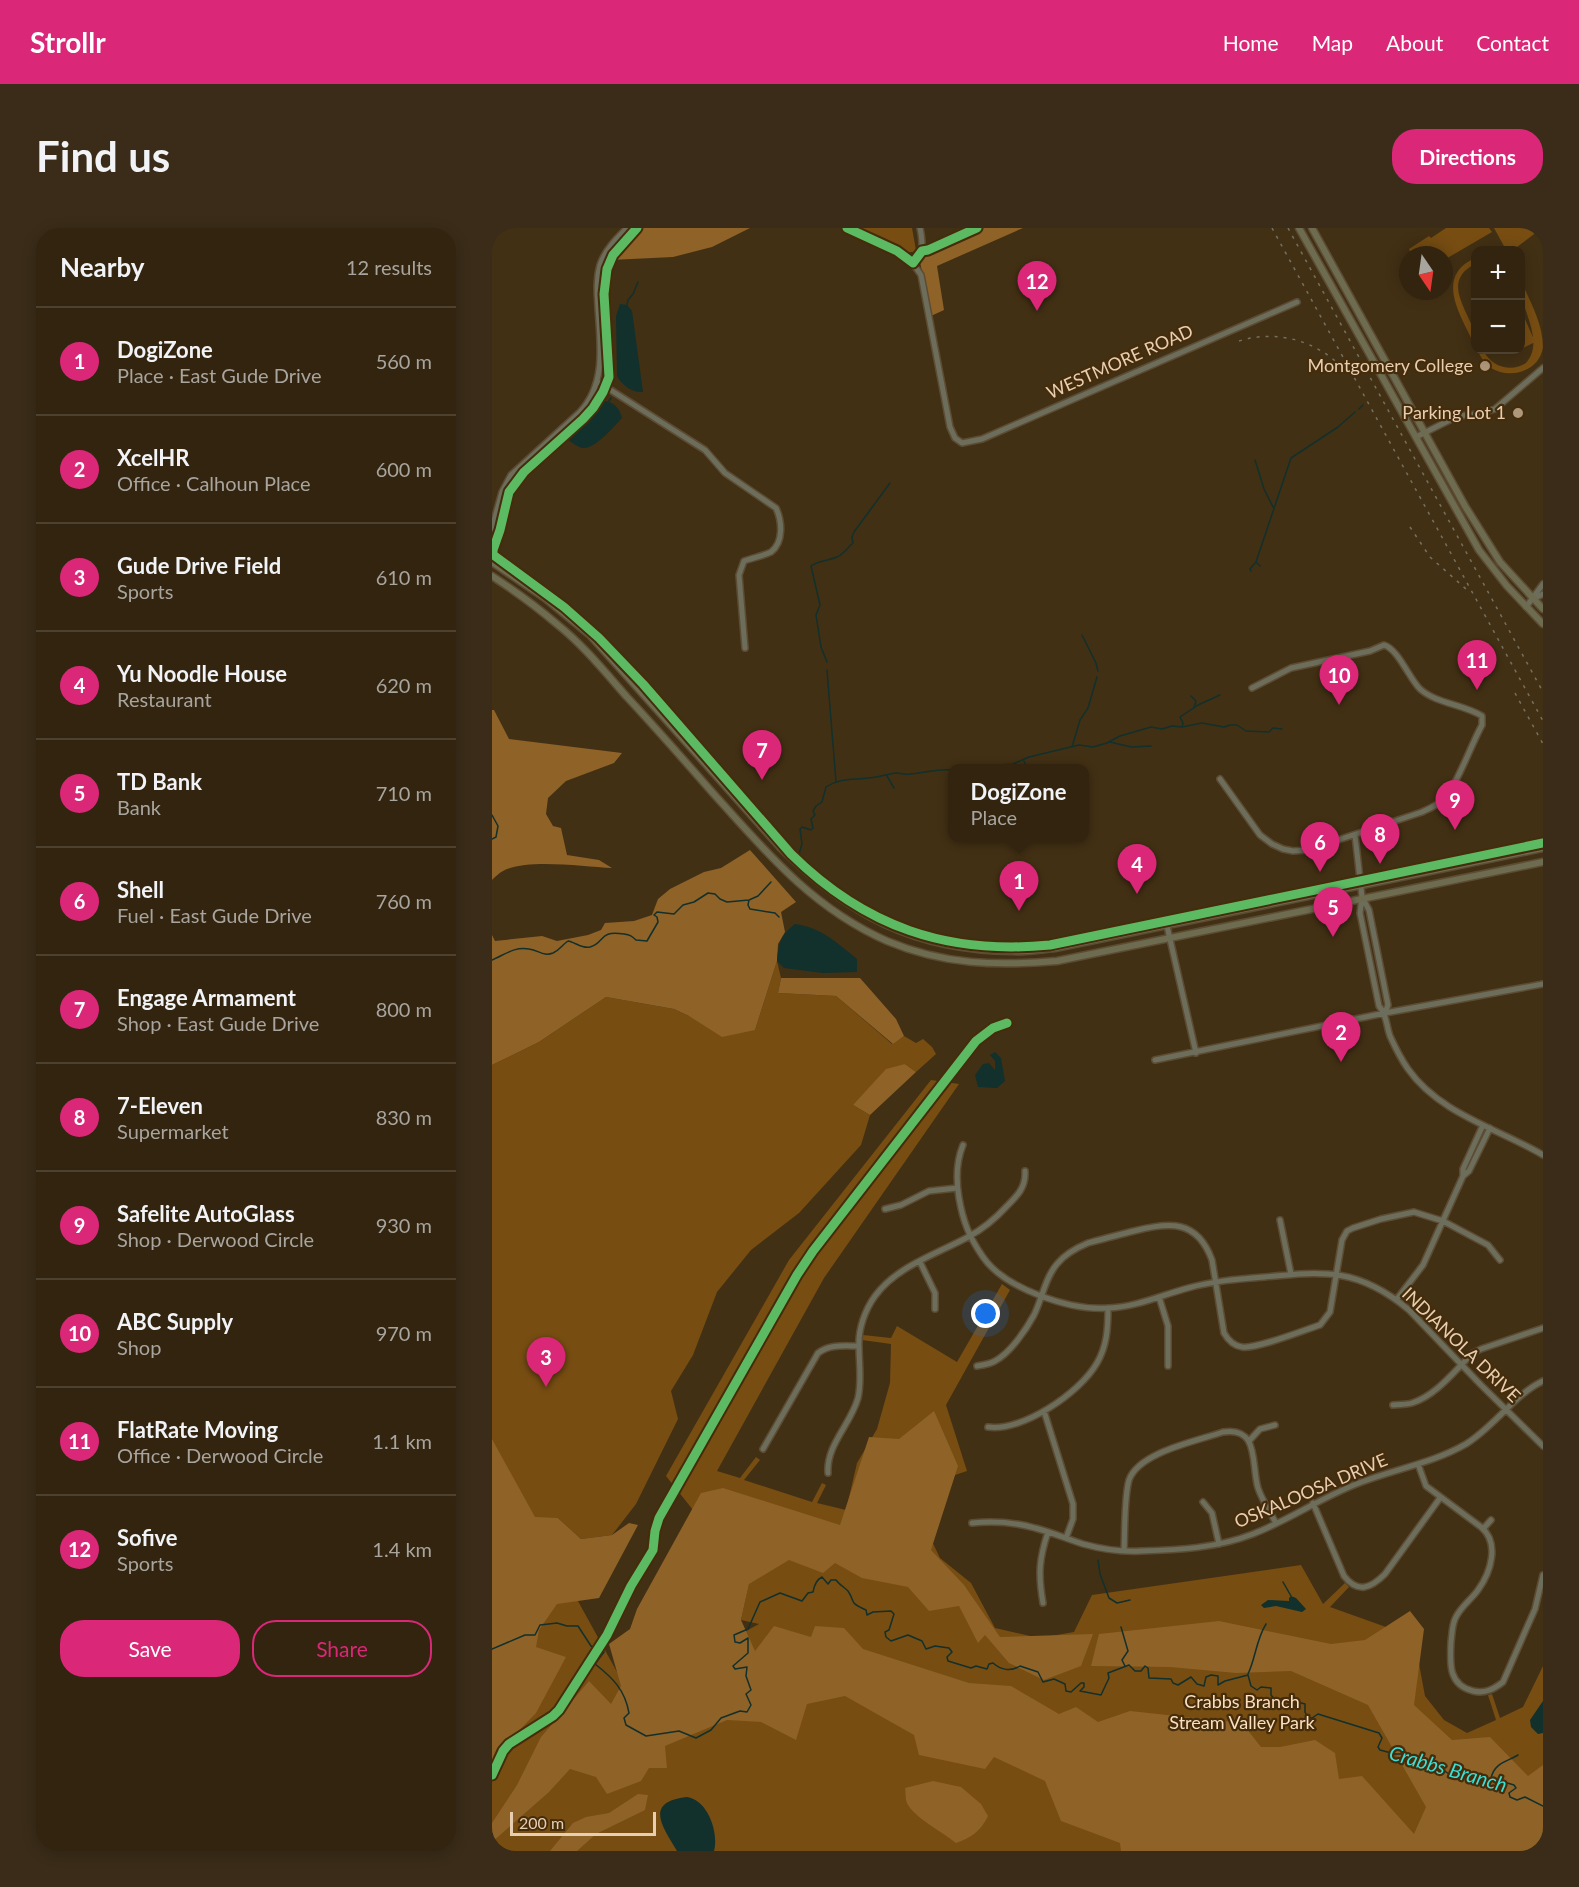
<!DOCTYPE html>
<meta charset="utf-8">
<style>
body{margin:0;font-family:Lato,sans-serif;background:#3a2c18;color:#f1f3f6}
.controls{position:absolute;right:18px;top:18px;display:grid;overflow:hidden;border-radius:12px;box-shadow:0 3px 15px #0003}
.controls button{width:54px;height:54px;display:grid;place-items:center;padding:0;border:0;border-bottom:2px solid #4d412f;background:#32240f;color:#f1f3f6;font:30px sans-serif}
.compass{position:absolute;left:907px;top:18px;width:54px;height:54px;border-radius:50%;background:#32240f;box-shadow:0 3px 15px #0003;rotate:167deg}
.scale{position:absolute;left:18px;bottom:15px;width:146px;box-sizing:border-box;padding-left:6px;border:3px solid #e8ceb1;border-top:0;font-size:16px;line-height:21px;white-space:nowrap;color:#e8ceb1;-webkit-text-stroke:4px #452c0b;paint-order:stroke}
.you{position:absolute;left:494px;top:1086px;width:21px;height:21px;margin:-15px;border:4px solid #fff;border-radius:50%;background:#1a73e8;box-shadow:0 0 0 9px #1a73e833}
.badge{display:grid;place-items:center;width:39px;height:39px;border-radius:50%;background:#db2777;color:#fff;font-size:20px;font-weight:700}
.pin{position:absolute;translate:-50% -50px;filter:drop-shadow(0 2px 3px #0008)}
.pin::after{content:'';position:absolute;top:32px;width:21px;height:18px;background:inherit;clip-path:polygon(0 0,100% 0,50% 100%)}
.popup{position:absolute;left:456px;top:536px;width:141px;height:78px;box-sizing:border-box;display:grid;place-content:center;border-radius:12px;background:#32240f;filter:drop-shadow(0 2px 4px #0005);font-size:20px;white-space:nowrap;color:#a8a49e}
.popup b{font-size:22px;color:#f1f3f6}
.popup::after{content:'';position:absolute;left:50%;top:100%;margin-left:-12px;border:12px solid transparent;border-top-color:#32240f}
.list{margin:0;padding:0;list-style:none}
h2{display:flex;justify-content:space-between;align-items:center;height:78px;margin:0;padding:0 24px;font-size:26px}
h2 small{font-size:20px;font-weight:400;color:#a8a49e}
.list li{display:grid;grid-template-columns:39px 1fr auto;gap:18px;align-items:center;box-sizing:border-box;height:108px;padding:0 24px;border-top:2px solid #4d412f}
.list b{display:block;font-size:22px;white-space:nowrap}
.list p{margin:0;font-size:20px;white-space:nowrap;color:#a8a49e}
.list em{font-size:20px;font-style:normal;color:#a8a49e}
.actions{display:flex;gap:12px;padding:18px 24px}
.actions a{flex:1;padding:14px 0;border:2px solid #db2777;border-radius:24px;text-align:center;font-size:21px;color:#db2777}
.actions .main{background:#db2777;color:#fff}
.map{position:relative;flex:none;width:1051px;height:1623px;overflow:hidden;border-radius:24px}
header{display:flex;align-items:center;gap:36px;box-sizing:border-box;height:84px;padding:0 30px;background:#db2777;color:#fff}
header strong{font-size:28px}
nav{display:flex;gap:33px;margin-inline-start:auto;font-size:21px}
.intro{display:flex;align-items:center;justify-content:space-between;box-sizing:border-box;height:144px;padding:0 36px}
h1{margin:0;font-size:42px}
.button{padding:15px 27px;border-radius:24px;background:#db2777;color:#fff;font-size:21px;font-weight:700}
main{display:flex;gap:36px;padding:0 36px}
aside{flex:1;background:#32240f;border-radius:24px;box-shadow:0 3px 15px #0003}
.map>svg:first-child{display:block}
</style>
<header>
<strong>Strollr</strong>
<nav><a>Home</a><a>Map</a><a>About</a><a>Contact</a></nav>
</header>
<div class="intro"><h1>Find us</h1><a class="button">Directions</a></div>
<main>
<aside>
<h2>Nearby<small>12 results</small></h2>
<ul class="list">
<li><span class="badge">1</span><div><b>DogiZone</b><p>Place · East Gude Drive</p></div><em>560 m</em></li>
<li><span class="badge">2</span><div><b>XcelHR</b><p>Office · Calhoun Place</p></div><em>600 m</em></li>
<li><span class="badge">3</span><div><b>Gude Drive Field</b><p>Sports</p></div><em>610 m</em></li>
<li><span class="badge">4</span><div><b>Yu Noodle House</b><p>Restaurant</p></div><em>620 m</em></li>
<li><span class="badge">5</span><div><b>TD Bank</b><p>Bank</p></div><em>710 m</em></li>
<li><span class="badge">6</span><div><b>Shell</b><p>Fuel · East Gude Drive</p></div><em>760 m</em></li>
<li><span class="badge">7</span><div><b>Engage Armament</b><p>Shop · East Gude Drive</p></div><em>800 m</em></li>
<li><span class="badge">8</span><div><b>7-Eleven</b><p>Supermarket</p></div><em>830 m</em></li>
<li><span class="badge">9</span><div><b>Safelite AutoGlass</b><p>Shop · Derwood Circle</p></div><em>930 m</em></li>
<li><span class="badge">10</span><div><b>ABC Supply</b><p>Shop</p></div><em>970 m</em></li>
<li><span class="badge">11</span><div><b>FlatRate Moving</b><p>Office · Derwood Circle</p></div><em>1.1 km</em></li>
<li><span class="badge">12</span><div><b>Sofive</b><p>Sports</p></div><em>1.4 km</em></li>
</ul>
<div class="actions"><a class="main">Save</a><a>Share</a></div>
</aside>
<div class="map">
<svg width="1051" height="1623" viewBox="0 0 1051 1623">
<rect width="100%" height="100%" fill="#423014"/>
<path fill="#774d12" d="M364 0H420L424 22 421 24H416Z
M954 0H997L1000 4 952 32V27H920L917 21 937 8 939 10Z
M1002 0H1050L1021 22 1013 20Z
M983 30V36C950 53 974 79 982 103 984 108 984 113 983 118 970 89 941 49 983 30Z
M1029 53C1038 73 1051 96 1051 119 1048 143 1018 152 999 140 992 135 989 129 985 122H991C995 130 1002 137 1012 139 1019 141 1028 139 1034 135 1051 116 1034 88 1029 67 1028 63 1029 58 1029 53Z
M1029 82 1043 114 1029 121H1028Z
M285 733 289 750 286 765 344 768 400 816 412 808 424 815 431 811 440 819 444 826 424 844 413 836 361 877 378 887 369 917 307 985 259 1022 225 1064 201 1127 179 1163 186 1191 144 1276 120 1307 89 1311 66 1290H43L0 1213V837L47 814 114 769 182 781 197 788 263 802Z
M439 852 467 856 332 1050 225 1243 248 1250 264 1229 268 1232 252 1252 320 1274 330 1255 334 1257 325 1275 354 1282 365 1235 385 1201 398 1155 399 1116 370 1112 371 1107 399 1110 405 1098 465 1134 510 1056 518 1062 454 1177 475 1243 436 1256 434 1301 448 1330 479 1355 503 1400 547 1410 582 1404 600 1367 809 1337 831 1376 853 1355 857 1359 838 1379 922 1409 933 1468 952 1492 975 1505 1004 1492 996 1467 1000 1466 1008 1490 1031 1479 1051 1438V1623H0V1217L130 1453 140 1465 267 1396 249 1392 257 1355 266 1350 232 1321 174 1248 297 1032Z"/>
<path fill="#8f6228" d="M146 0H258L220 19 181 29 119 32 123 25Z
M490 0H531L445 38 452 82 439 88 428 34 437 25Z
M0 482H2L17 511 130 525 122 535 74 553 56 570 54 586 61 598 69 600 75 627 107 632 120 640C92 639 35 630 11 643 7 645 3 649 0 652Z
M258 622 304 674 289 684 293 704 286 716 285 733 263 802 230 809 197 788 182 781 114 769 47 814 0 837V707L3 713 50 708 65 713 96 707 109 702 113 695 142 693 160 687 166 671 178 661 212 644 229 640Z
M289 750H368L404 791 412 808 401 816 344 768 286 765Z
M413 836 424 844 378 887 361 877 394 841Z
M442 1183 466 1238 439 1322 472 1357 508 1409 601 1406 589 1438 552 1452 517 1435 493 1407 486 1415 467 1378 437 1383 416 1359 370 1350 343 1335 331 1345 297 1332 257 1356 249 1392 263 1423 282 1398 319 1409 323 1398 352 1400 371 1421 477 1455 519 1458 567 1486 584 1479 606 1494 638 1483 750 1495 769 1519H788L823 1512 843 1525 847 1551 870 1548 922 1606 934 1579 876 1477 799 1443 744 1445 678 1439 599 1438 607 1406 727 1393 839 1416 873 1412 918 1383 932 1401 922 1477 960 1512 998 1509 1036 1548 1051 1537V1623H629L628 1615 569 1593 553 1553 502 1529 493 1541 427 1527 422 1507 353 1468 315 1476 304 1512 269 1494 235 1492 173 1518 175 1540H157L149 1553 115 1566 104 1549 78 1541 57 1564 0 1614V1595L25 1557 49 1509 97 1453 119 1476 129 1458 117 1416 138 1401 145 1381 209 1265 231 1260 348 1297 377 1209 407 1211Z
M0 1211 43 1289 66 1290 89 1311 120 1307 137 1295 146 1297 107 1370 65 1376 47 1402 44 1419 74 1429 44 1485 15 1515 0 1549Z
M441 1553 469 1559 489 1576 496 1588C489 1603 479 1610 464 1615 451 1604 421 1589 415 1575 413 1571 414 1564 413 1560Z
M146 1566 156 1567 153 1582 104 1606 85 1623H58L81 1595 94 1589 117 1585Z"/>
<path fill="#12302c" d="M128 76 135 77 140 83 151 164C140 165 130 157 125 148L124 88Z
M113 173C123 174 128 182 130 190 122 198 103 222 90 220 86 219 81 215 77 213L82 206 97 194Z
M303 696C330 700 344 714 365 731V744L331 745 292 740 285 733C287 714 288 708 303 696Z
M503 824 509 830 513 853 505 860 486 859 483 847 491 836 497 835 503 842V833L498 827Z
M799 1368 804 1370 814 1381 810 1384 784 1378 772 1380 769 1377 776 1372 797 1373V1370Z
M1051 1473V1505L1046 1506 1039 1499 1038 1492Z
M195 1569C216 1572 227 1605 222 1623H185C170 1598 152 1574 195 1569Z"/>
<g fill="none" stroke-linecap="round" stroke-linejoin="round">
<path stroke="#12302c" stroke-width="1.5" d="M135 77 136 72 141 66 146 54
M117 173 119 170
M867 181 871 177
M763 232 772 261 781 279
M768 338 764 334 799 230 846 199 863 184
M759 343 758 341 763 335
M590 407 604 435 606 443
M335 434 329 419 324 387 328 377 319 338C328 332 336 333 345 329 352 326 355 320 361 315L360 309 362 304 398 255
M335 442 344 554
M699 468 704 473 702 480
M690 499 691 495 688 489 706 477 728 467
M618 514 639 519 659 518
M580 519 588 492 596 480 605 449
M532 533 535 540
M467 540 521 536 537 529 587 517 601 519 615 515 628 508 659 499 670 501 680 498 690 499 710 495 732 499 738 497H745L754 503 777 504 781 500 790 501
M395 548 402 560
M0 587 6 598 4 609 0 611
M306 629 310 616 308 601 310 599 319 602 321 600 319 591 323 587 321 583 324 578 330 574 334 559C347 550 361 552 376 550 385 550 395 546 404 545 409 545 414 547 418 546 433 545 447 540 461 542
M257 672 256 677 258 681 283 685 287 689
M0 732C12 727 23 718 37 721 47 722 51 729 61 725 68 722 70 717 76 713 83 714 90 721 98 719 114 714 106 702 132 706 138 707 140 708 144 712L155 713 166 694 165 689 162 687 165 684 182 686 191 677 202 674 216 665 223 666 228 671 235 674 257 672 266 668 279 654
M606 1332 608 1346 617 1370 625 1375 638 1372
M791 1354 799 1368
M629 1399 636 1423 630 1432 633 1438
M0 1421 33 1407H43L48 1397 65 1395 75 1398H86L99 1418 112 1424 103 1436C121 1450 133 1462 137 1485L132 1490 134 1497 154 1508 187 1503 204 1510 219 1502 229 1490 248 1483 255 1484 259 1477 254 1466 259 1462 254 1448 255 1439 243 1441 241 1438 256 1425V1410L248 1415 243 1414 242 1407 256 1401 268 1374 288 1365 310 1373 316 1365 321 1364C322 1358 324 1352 330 1349L336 1356 339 1352H344C347 1356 353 1360 356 1363 364 1375 356 1374 374 1382L375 1387 381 1384 399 1383 402 1386 397 1402 393 1404 394 1409 399 1413 416 1407 430 1413 434 1421 443 1418 457 1420 460 1424 455 1429 456 1433 479 1440 484 1438 495 1441 497 1436 501 1435C509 1442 519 1444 528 1438L546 1444 551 1454 562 1451 573 1456 574 1463 579 1464 589 1455H592V1459L588 1463 609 1467 617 1450 616 1445 637 1437 643 1443H649L653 1438 656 1440 657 1450 679 1451 681 1455 686 1457 699 1449 705 1456 712 1458 714 1449 719 1447 726 1448V1457L733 1453 756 1447 759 1458 765 1462 769 1459 779 1460V1467L784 1473 791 1470 813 1476V1484L816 1490H820L826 1486 887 1505 890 1510 886 1519 888 1522 903 1526H917L926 1534 941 1535 957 1546 993 1553 999 1550 1022 1557 1024 1560 1017 1565 1018 1569 1025 1572 1033 1569 1051 1578
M756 1446C764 1429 764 1412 774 1396
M999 1550C1003 1534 1015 1534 1026 1527"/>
<defs>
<path id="minor" d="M355 0C382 12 413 21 429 47L458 199 463 210 470 215 490 211 805 74
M430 23 436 22 485 0
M421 35C432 23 431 15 428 0
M106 154 213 222 233 245 284 280C290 293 292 314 279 324 271 328 260 330 252 333L247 347 253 420
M924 209 966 188 987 186 1003 181 1051 140
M0 300 10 264 19 247 88 184C115 155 108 115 106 79 105 65 104 51 108 37 113 22 124 11 135 0
M1041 371 1051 366
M1034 379 1051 356
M728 551 768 607 780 616 791 621 801 623 816 622 930 584C939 580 948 576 954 569 968 550 978 519 990 497V488C971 476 945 476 928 461 917 450 906 421 892 417L878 423 799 440 760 460
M863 607 870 669 877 682 896 777 893 785
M870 669 868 685 887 778C895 787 894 797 898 808 903 819 909 831 916 841 948 886 1005 900 1051 927
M675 698 704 825
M663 832 893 785 1051 756
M471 917C464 934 464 952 467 970 471 993 477 1009 491 1029 513 1061 579 1083 617 1080 644 1079 670 1067 696 1060 721 1053 746 1051 772 1049 833 1043 867 1040 917 1082L989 1157 1051 1218
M971 948 977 943 998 900
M393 981 409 977 437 963 465 960
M788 992 799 1046
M428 1034 443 1065V1081
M667 1069 676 1098V1138
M905 1071 931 1037 971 948V941L991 897
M485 1138C491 1137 498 1136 503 1133 518 1125 534 1102 542 1087 550 1071 553 1050 565 1036 573 1026 584 1020 596 1015 611 1011 626 1007 642 1003 677 994 705 991 720 1032L732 1105C736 1112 742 1118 750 1119 765 1121 812 1102 828 1097L838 1084 850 1012 855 1003 861 1000 889 991 922 984 951 993 996 1017 1008 1032
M901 1177C907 1176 914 1177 920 1175 945 1167 963 1142 981 1125L989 1121 1051 1100
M552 1183 581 1276V1291L574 1310
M496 1199C530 1204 588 1165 605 1135 615 1118 616 1100 616 1080
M757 1213 768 1201 783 1197
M271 1221 326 1125C338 1116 352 1118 367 1118
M926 1236 934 1258 989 1299C1008 1315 999 1344 986 1362 979 1372 968 1379 963 1391 960 1398 960 1406 959 1414 958 1435 956 1457 981 1463 993 1466 1002 1461 1011 1454L1043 1381 1051 1347
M336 1245C334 1217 359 1196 366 1170 370 1153 367 1136 367 1119 366 1101 373 1082 383 1068 405 1038 445 1026 476 1009 491 1001 504 990 515 978 526 967 534 959 533 943
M711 1274 720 1285 727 1316
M821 1275 852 1348C866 1366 879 1360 893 1346L948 1270
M480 1295C501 1293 522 1294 543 1300 559 1304 575 1311 591 1316 609 1321 630 1324 649 1323 687 1322 725 1320 761 1306 797 1292 830 1269 867 1255 903 1241 941 1235 974 1216 1002 1199 1023 1166 1051 1153
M991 1301 999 1292
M632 1323C633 1303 632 1270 637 1252 647 1224 705 1213 731 1204 768 1198 759 1237 766 1260 770 1272 778 1284 784 1295
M551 1375C546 1346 547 1331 556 1304"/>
<path id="major" d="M807 0 987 322 1015 358 1051 396
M820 0 973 278 1008 334 1051 381
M0 334 53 370 98 407 288 619C357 687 422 722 521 723 535 724 549 721 563 720L1051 620
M0 348C23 363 45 379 66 397 92 418 113 444 135 469 164 500 192 532 220 564 273 623 320 680 395 713 452 737 505 738 565 733L1051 634"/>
</defs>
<use href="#minor" stroke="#5d4c34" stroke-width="8"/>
<use href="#major" stroke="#5d4c34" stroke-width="9"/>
<use href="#minor" stroke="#6c6d5a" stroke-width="5"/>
<use href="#major" stroke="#6d6c50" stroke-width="6"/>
<path stroke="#747160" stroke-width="1.5" stroke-dasharray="3 6" stroke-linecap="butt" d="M780 0 1051 493
M796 0 1051 464
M747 113C786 101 825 113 853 142
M918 299 938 329 974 361
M1023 465 1051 516"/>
<defs>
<path id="cycleway" d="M355 0 405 23 421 35 430 23 436 22 485 0
M0 326 72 379 107 410 151 456 299 626C373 699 455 727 558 717L1051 615
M1 327V322L8 302 17 264 32 244 91 191 101 180 111 164 117 149 112 66 115 41 121 27 145 0
M0 1547 11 1523 17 1516 61 1488 67 1482 115 1407 139 1358 161 1322 163 1303 167 1290 305 1047 321 1023 484 813 501 800 515 795"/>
</defs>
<use href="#cycleway" stroke="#452c0b" stroke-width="13"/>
<use href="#cycleway" stroke="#5cba63" stroke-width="9"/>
</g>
<g fill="#ae977a" stroke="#452c0b" stroke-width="2">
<circle cx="993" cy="138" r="6"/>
<circle cx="1026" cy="185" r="6"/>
</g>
<g text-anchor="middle" stroke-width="4.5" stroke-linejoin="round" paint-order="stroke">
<g font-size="18" fill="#e8ceb1" stroke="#452c0b">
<text transform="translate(628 134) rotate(-24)" y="6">WESTMORE ROAD</text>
<text transform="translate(969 1117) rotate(44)" y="6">INDIANOLA DRIVE</text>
<text transform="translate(819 1263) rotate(-23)" y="6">OSKALOOSA DRIVE</text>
</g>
<g font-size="18" fill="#e8ceb1" stroke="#452c0b" text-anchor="end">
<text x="981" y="144">Montgomery College</text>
<text x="1014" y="191">Parking Lot 1</text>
</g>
<g font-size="18" fill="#fbdfbf" stroke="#452c0b">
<text x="750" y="1480">Crabbs Branch<tspan x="750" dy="21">Stream Valley Park</tspan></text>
</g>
<g font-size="20" font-style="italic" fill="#3bdfd6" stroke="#452c0b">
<text transform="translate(956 1541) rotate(16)" y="7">Crabbs Branch</text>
</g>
</g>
</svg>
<div class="controls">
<button>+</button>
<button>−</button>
</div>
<svg class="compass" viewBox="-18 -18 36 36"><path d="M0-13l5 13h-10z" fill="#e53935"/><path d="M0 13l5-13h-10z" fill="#a8a49e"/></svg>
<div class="scale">200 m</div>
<div class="you"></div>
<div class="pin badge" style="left:527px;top:683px">1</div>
<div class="popup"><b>DogiZone</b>Place</div>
<div class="pin badge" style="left:849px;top:834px">2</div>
<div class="pin badge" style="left:54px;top:1159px">3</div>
<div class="pin badge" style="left:645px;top:666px">4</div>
<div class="pin badge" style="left:841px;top:709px">5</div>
<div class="pin badge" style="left:828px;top:644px">6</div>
<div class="pin badge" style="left:270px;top:552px">7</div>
<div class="pin badge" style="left:888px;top:636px">8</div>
<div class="pin badge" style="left:963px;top:602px">9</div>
<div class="pin badge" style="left:847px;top:477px">10</div>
<div class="pin badge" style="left:985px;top:462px">11</div>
<div class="pin badge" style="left:545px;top:83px">12</div>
</div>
</main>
